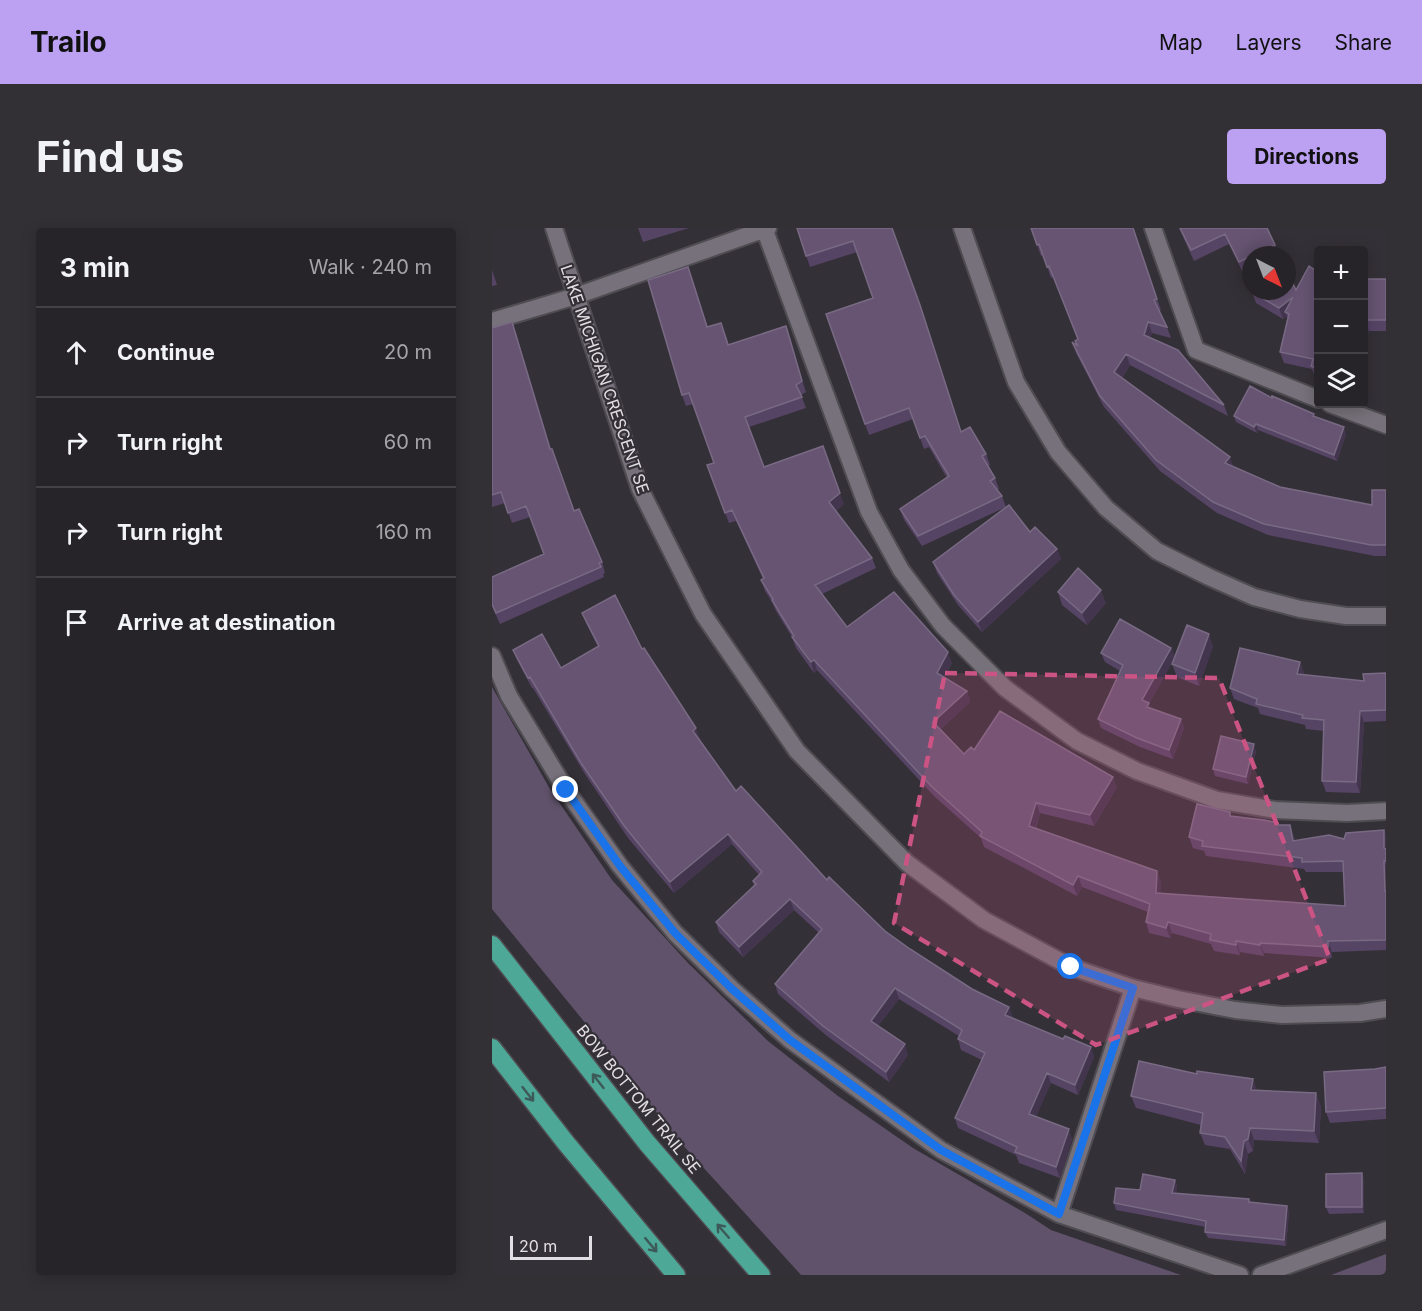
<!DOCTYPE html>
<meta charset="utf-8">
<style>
body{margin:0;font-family:Inter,sans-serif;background:#333035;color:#f1f3f6}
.controls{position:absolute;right:18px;top:18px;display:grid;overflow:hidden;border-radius:6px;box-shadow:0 3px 15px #0003}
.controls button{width:54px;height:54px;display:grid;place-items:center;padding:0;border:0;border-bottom:2px solid #434146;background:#272429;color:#f1f3f6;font:30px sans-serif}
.compass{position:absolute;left:750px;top:18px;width:54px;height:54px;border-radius:50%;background:#272429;box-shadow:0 3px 15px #0003;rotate:138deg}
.scale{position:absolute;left:18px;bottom:15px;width:82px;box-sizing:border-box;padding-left:6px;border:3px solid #e2dfe4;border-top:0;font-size:16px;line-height:21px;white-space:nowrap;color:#e2dfe4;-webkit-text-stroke:4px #343037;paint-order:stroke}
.stop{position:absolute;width:18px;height:18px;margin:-14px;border:4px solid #1a73e8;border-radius:50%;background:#fff}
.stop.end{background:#1a73e8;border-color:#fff;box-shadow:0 2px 6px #0008}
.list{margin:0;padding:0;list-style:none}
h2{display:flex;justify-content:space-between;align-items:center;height:78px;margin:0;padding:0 24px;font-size:26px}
h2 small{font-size:20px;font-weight:400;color:#a4a4a8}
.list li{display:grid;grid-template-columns:39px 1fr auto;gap:18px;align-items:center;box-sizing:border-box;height:90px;padding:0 24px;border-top:2px solid #434146}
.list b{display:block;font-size:22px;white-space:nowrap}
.list em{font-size:20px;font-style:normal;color:#a4a4a8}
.icon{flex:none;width:33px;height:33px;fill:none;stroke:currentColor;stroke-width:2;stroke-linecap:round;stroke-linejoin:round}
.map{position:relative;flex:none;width:894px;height:1047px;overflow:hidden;border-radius:6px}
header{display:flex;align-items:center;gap:36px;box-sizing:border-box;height:84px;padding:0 30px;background:#bca0f2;color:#111}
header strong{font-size:28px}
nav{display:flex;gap:33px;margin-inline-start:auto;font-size:21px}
.intro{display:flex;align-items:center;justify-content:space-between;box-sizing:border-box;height:144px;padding:0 36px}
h1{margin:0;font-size:42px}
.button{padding:15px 27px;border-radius:6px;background:#bca0f2;color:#111;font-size:21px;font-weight:700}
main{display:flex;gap:36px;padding:0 36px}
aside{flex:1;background:#272429;border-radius:6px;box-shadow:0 3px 15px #0003}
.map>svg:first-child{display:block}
</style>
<header>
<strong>Trailo</strong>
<nav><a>Map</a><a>Layers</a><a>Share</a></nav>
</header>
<div class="intro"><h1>Find us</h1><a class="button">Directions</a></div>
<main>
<aside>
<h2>3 min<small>Walk · 240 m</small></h2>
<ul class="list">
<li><svg class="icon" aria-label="ahead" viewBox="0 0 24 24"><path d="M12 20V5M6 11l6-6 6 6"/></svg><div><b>Continue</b></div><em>20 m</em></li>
<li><svg class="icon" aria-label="right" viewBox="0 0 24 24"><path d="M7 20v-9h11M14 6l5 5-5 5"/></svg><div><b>Turn right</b></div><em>60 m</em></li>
<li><svg class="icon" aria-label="right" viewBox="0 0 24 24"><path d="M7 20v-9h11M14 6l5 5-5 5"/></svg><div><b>Turn right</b></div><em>160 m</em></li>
<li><svg class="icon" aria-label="arrive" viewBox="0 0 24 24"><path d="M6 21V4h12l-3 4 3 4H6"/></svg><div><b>Arrive at destination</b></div></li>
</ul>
</aside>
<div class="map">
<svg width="894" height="1047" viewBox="0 0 894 1047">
<rect width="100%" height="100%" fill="#343037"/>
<path fill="#5f526a" d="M0 459 58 561 120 652 196 735 276 813 346 868 421 920 533 985 559 1002 689 1047H309L189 915 90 791 0 681Z
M894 1026V1047H839Z"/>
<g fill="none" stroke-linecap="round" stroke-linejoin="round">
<defs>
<path id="service" d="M272 0 377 284 409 342 451 398 513 460 585 513 645 543 725 572 783 582 855 585 894 583
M661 0 704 122 826 171
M0 93 84 68 276 0
M838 176 894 197
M0 428 17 468 74 562 128 638 183 705 240 761 298 812 449 922 567 986 748 1047
M567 986 641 760
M769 1047 894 1002"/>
<path id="minor" d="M62 0 148 261 211 386 305 523 415 635 492 692 579 739 641 760 686 771 743 782 790 787 868 785 894 781
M470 0 524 154 566 224 614 280 665 323 717 349 762 369 808 381 854 388H894"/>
<path id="motorway" d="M0 717 155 915 269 1047
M0 820 74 915 184 1047"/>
</defs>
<use href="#service" stroke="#4f4c52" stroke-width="20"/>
<use href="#minor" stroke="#4f4c52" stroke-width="20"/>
<use href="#motorway" stroke="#4f4c52" stroke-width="21"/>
<use href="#service" stroke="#76717a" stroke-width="16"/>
<use href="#minor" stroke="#76717a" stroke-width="16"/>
<use href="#motorway" stroke="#4da897" stroke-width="18"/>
</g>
<path fill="#564465" d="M146 0H197L151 14Z
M305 0H400L469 204 494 226 498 237 496 238 503 250 507 261 505 262 510 268 514 279 430 318 412 292 408 281 455 250 437 219 432 221 421 191 377 207 334 86 381 70 365 24 318 39Z
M539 0H641L669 82 667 83 675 99 679 110 660 105 658 110 732 177 736 188 638 137 630 150 742 239 788 259 880 277 894 262V328H883L776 307 725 285 668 243 612 179 584 125 580 114 585 117 583 113 586 111 561 49 559 50 551 27 549 28Z
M687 0H775L788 27H759V41L751 45 737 16 702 33Z
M0 42 5 57 0 58Z
M826 44V150L823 149 820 141 792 135 788 124 795 91V88L791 91 764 75 760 64 804 62Z
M200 49 216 99 233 105 237 117 294 98 314 164 309 167 314 180 257 199 272 239 352 276 344 283 380 330 384 340 330 366 355 399 460 435 452 450 475 463 478 474 449 501 472 526 482 522 625 559 602 598 548 585 544 601 669 654 668 665 853 678 852 644H814L812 641 714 628 712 623 701 620 697 609 740 588 787 597 802 608 803 613 852 611 894 608V722L840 724V730L772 725V728L748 724V727L722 723 719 716 680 705 678 710 657 705 654 694 656 684 590 659 585 668 492 619 489 610 443 569 325 442 322 445 304 420 300 409 284 383 280 374 273 363 269 352 271 351 244 293 237 295 215 237 222 235 201 176 194 178 190 167Z
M872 51H894V103H877L872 117Z
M0 100 24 105 59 221 82 283 110 334 113 345 111 346 112 349 8 396 0 378V349L52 326 38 289 20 295 13 275 0 279Z
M780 170 822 186 824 189 854 206 845 233 766 202 765 205 744 194 742 188Z
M538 304 565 321 569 331 490 404 466 377 445 345 441 334Z
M566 364 614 375 595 397 570 377Z
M90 385 150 421 208 511H207L244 563 335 652 393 703 418 721 480 761 517 779 521 790 571 811 599 819 602 829 586 867 559 855 544 888 580 911 568 950 527 935 524 927 466 900 463 890 490 832 469 822 466 811 467 808 407 771 386 798 416 827 397 854 335 808 286 766 283 756 327 705 302 682 251 729 227 704 224 694 262 658 261 653 267 647 240 616 182 665 136 610 93 546 41 460H40L25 432 21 422 69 440 106 419 94 395Z
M721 418 707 458 685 449 680 436Z
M679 420 683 429 657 476 658 480 689 491 692 500 681 531 648 519 609 500 606 491 628 443 613 434 609 425Z
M808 434 812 445 811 447 872 453 894 445V493L872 494 868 565 834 564 830 553 832 503 814 501 813 497 768 486 766 480 742 471 738 460Z
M764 523 756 556 723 548 721 541Z
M894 839V891L838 895 834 884 883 841Z
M705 846 761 851 765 863 829 878 827 915 762 912 761 923 756 926 753 946 738 921 713 917 708 905 709 897 644 880 639 868Z
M683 952 685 958 684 965 795 978 797 984 794 1018 716 1010 713 1004 714 999 624 982 622 975 648 962Z
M872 952V985L837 986 834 979Z"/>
<path fill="#42354d" d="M801 69 793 84 795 88 791 91 787 80Z
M873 92 877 103 872 117V96Z
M20 94 24 105 62 232 58 221Z
M656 94 660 105 656 118 652 107Z
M294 98 298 109 314 164 310 153Z
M634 126 638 137 626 155 622 144Z
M764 196 766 202 765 205 762 199Z
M852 199 854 206 845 233 842 227Z
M738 229 742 240 733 235Z
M348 265 352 276 341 285 337 274Z
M565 321 569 331 490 404 486 394Z
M609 362 614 375 595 397 590 385Z
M717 406 721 418 707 458 703 445Z
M679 420 683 429 657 476 660 485 650 472Z
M456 424 460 435 449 456 445 445Z
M322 432 325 442 322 445 319 434Z
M808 434 812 445 809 457 805 446Z
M475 463 478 474 445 505 441 494Z
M868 483 872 494 868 565 864 554Z
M689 491 692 500 681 531 677 522Z
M204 500 208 511 204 513 201 503Z
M762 516 764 523 756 556 754 549Z
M621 549 625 559 602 598 598 587Z
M544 575 548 585 541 609 537 598Z
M798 597 802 608 805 624 801 613Z
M892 602 894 608V625L892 620Z
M236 606 240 616 182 665 178 654Z
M892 633 894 638V667L893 663Z
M665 643 669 654 668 676 664 665Z
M586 648 590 659 585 668 581 657Z
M298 671 302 682 251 729 247 719Z
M676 694 680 705 678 710 674 700Z
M744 713 748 724V727L744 717Z
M836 713 840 724V730L836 719Z
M768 715 772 725V728L768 717Z
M403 760 407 771 382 803 379 793Z
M517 779 521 790 517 797 513 787Z
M413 816 416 827 397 854 394 844Z
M599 819 602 829 586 867 583 857Z
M555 845 559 855 541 896 537 886Z
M761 851 765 863 759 862Z
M824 865 829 878 827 915 822 903Z
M758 900 762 912 761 923 756 911Z
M577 901 580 911 568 950 564 939Z
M752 913 756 926 753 946 749 933Z
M870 945 872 952V985L870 979Z
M683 952 685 958 683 971 680 965Z
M795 978 797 984 794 1018 792 1012Z"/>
<path fill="#665472" stroke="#796a84" stroke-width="1.5" d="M305 0H400L428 77 469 204 478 199 494 226 490 228 503 250 498 253 510 268 426 308 408 281 457 248 433 208 428 210 417 180 373 196 334 86 381 70 361 13 314 28Z
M539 0H641L665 71 662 72 675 99 656 94 652 107 686 122 732 177 634 126 622 144 738 229 733 235 788 259 880 277V262H894V317H879L772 296 721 274 664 232 608 168 580 114 586 118 583 113 586 111 557 38 555 39 547 16 545 17Z
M688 0H775L783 17 762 27H759V28L747 34 733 6 699 22Z
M785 22 788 27H782Z
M817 38 826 44V141L819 138 821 131 788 124 797 86 793 84 801 69 787 80 760 64 761 63H795V43L804 62Z
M196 39 215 99 229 95 236 117 294 98 310 153 304 157 310 169 253 189 272 239 331 218 348 265 337 274 380 330 323 357 355 399 402 364 456 424 445 445 475 463 441 494 472 526 479 519 482 522 508 483 621 549 598 587 544 575 537 598 665 643 664 665 853 678 851 633 810 634V630L710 618 711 613 697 609 705 576 738 584V588L772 592 786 595V597H798L801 613 837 607 852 611 854 605 892 602V620L894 621V633H892L893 663H894V712L836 713V719L768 715V717L744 713V717L718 712 719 706 676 694 674 700 654 694 658 676 586 648 581 657 488 608 490 604 439 558 322 432 319 434 300 409 302 408 280 372 281 371 269 352 272 350 240 282 233 285 215 237 222 235 197 165 190 167 156 52Z
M872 51H894V92H873L872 96Z
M20 94 58 221H60L82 283 87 281 110 334 107 335 109 339 4 385 0 376V349L52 326 34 278 16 285 9 264 0 267V100Z
M758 158 780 170V168L822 186 821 188 852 199 842 227 764 196 762 199 742 188Z
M517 277 538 304 543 299 565 321 486 394 462 367 441 334Z
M586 340 609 362 590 385 566 364Z
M123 367 150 421 152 420 204 500 201 503 244 563 249 558 335 652 337 649 393 703 418 721 480 761 517 779 513 787 571 811 573 808 599 819 583 857 555 845 537 886 577 901 564 939 523 924 525 919 463 890 493 825 466 811 470 802 403 760 379 793 413 816 394 844 331 798 283 756 330 701 298 671 247 719 224 694 264 656 261 653 270 644 236 606 178 654 133 599 89 535 38 449 36 450 21 422 50 406 69 440 107 418 90 385Z
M628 391 679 420 650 472 657 475 655 479 689 491 677 522 645 510 606 491 631 437 609 425Z
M695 397 717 406 703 445 680 436Z
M748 420 808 434 805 446 872 453 871 446 894 445V482L868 483 864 554 830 553 832 492 810 490 811 487 764 476 765 471 738 460Z
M729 508 762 516 754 549 721 541Z
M647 833 705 846V843L761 851 759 862 824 865 822 903 758 900 756 911 752 913 749 933 733 909 708 905 711 885 639 868Z
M894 839V880L834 884 832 844 883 841Z
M870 945V979H834V946Z
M651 946 683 952 680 965 757 971V974L795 978 792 1012 713 1004 714 993 622 975 624 960 648 962Z"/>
<defs><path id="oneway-shaft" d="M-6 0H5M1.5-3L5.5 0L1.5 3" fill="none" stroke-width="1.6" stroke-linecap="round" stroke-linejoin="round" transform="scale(1.5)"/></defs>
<g stroke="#3d5a59">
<use href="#oneway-shaft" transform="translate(106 853) rotate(-128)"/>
<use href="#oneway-shaft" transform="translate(36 866) rotate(52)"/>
<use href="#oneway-shaft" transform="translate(231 1003) rotate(-131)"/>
<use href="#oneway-shaft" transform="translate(159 1017) rotate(50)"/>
</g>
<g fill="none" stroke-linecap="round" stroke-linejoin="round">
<path stroke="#1a73e8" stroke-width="8" d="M74 562 128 638 183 705 240 761 298 812 449 922 567 986 641 760 579 739"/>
</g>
<path fill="#cc5484" fill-opacity="0.2" stroke="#cc5484" stroke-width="4.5" stroke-dasharray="12 8" stroke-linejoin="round" d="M453 445 727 450 838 731 604 817 402 695Z"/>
<g text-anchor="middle" stroke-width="4.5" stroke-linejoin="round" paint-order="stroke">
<g font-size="16" fill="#e2dfe4" stroke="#343037">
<text transform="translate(113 151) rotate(71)" y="6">LAKE MICHIGAN CRESCENT SE</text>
<text transform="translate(147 871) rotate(51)" y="6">BOW BOTTOM TRAIL SE</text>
</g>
</g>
</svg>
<div class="controls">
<button>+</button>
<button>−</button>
<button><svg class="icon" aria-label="layers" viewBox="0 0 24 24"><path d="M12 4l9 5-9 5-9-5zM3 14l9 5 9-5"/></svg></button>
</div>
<svg class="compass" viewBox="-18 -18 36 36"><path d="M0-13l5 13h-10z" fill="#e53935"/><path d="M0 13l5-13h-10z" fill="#a4a4a8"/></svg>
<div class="scale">20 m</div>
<div class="stop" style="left:579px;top:739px"></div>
<div class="stop end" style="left:74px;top:562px"></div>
</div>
</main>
